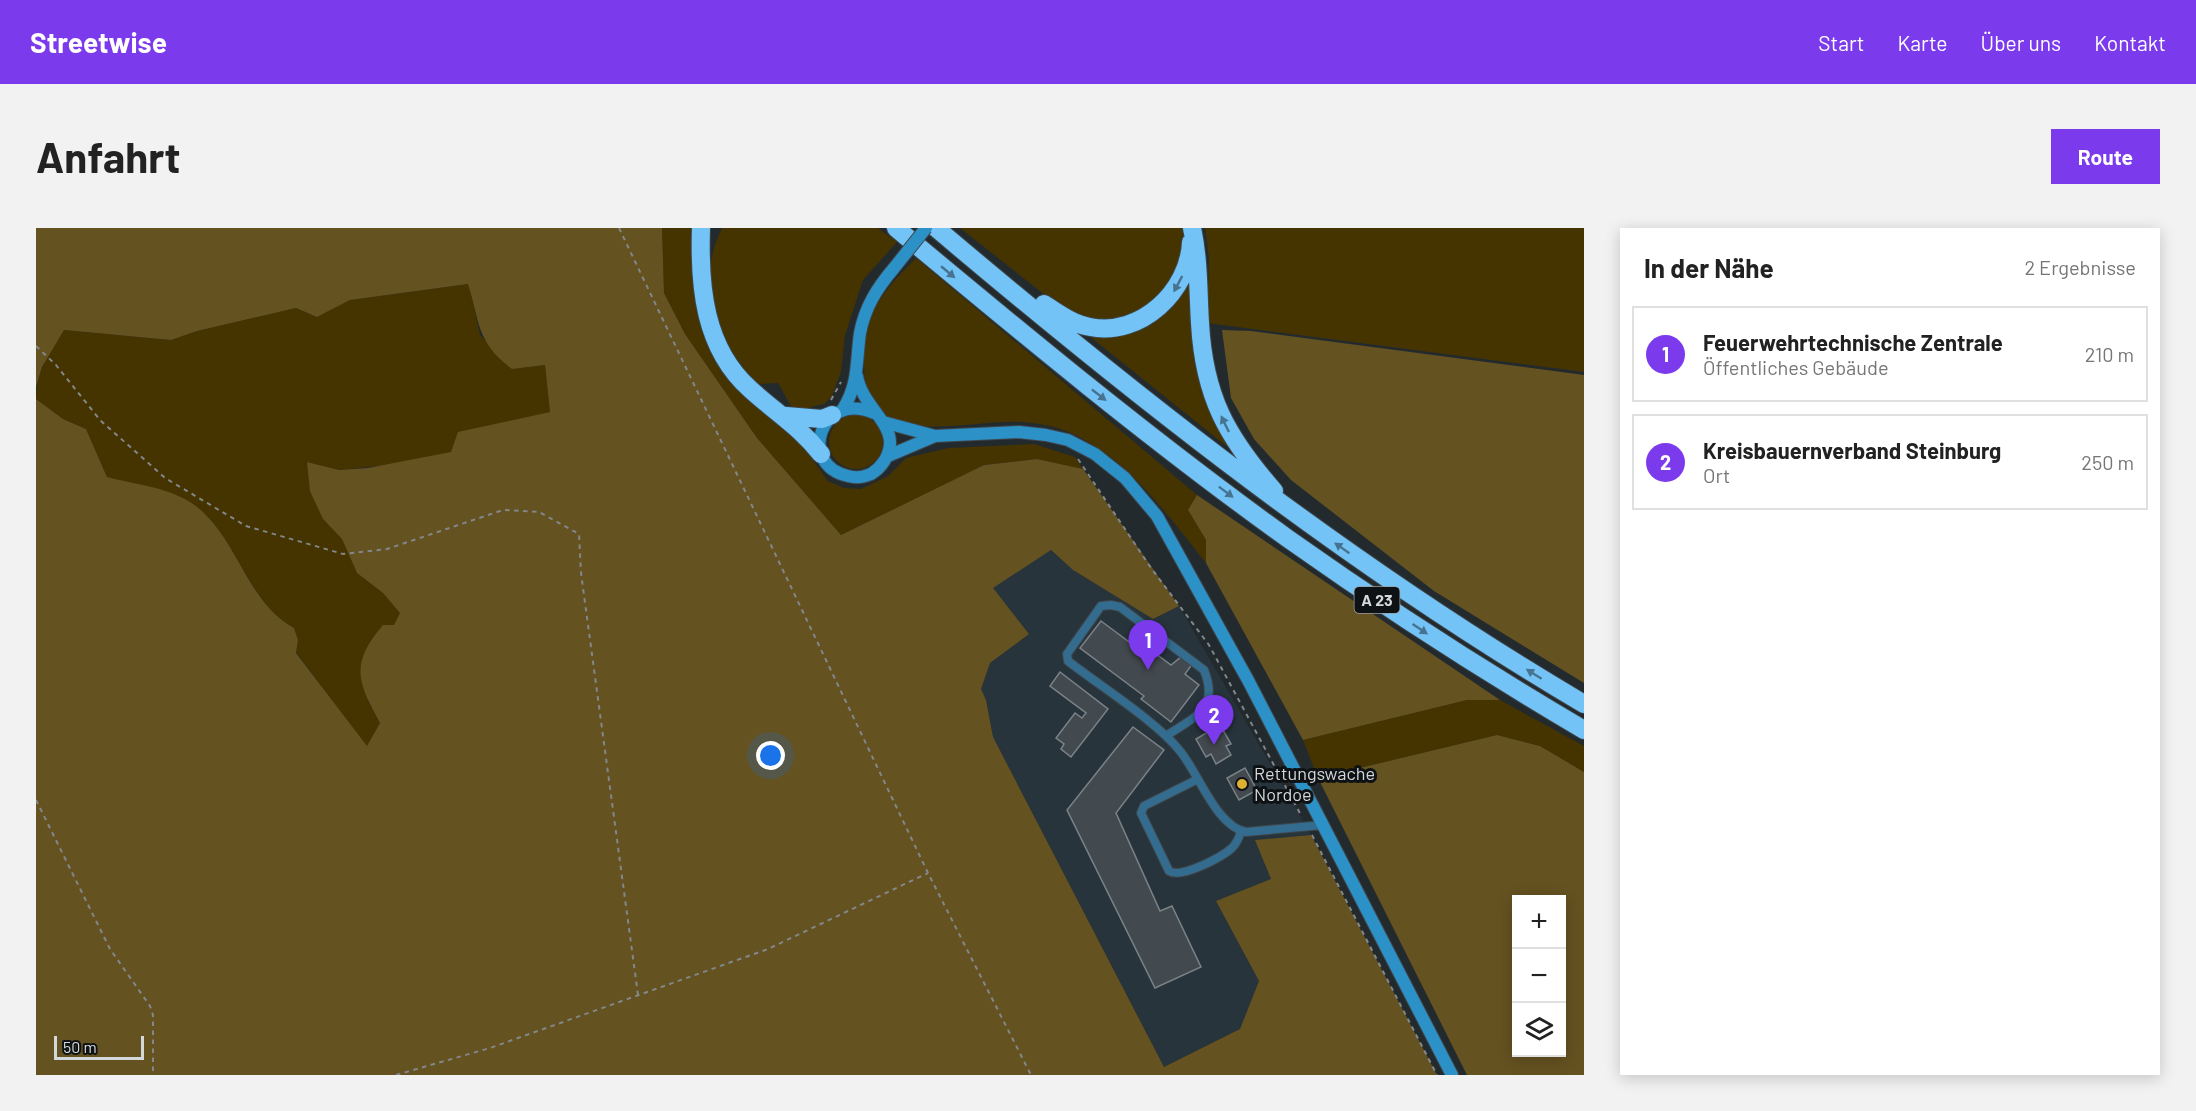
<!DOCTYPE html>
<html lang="de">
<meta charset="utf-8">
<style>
body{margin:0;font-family:Barlow,sans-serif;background:#f2f2f2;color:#222}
.controls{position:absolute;right:18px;bottom:18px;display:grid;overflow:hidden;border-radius:0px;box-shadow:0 3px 15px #0003}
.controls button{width:54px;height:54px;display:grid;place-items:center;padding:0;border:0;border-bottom:2px solid #e0e0e0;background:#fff;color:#222;font:30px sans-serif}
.scale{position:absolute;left:18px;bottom:15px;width:90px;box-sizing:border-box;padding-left:6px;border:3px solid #d4d8db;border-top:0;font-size:16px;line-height:21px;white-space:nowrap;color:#d4d8db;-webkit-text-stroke:4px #0f1214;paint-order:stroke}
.you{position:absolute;left:735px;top:528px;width:21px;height:21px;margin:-15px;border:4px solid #fff;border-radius:50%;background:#1a73e8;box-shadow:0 0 0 9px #1a73e833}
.badge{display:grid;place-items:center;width:39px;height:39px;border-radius:50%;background:#7c3aed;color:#fff;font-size:20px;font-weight:700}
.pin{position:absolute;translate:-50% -50px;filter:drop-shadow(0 2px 3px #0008)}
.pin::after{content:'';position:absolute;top:32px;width:21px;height:18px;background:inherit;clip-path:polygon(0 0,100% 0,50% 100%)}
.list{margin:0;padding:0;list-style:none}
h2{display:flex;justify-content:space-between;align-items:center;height:78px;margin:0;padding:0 24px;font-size:26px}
h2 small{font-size:20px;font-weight:400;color:#767676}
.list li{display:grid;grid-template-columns:39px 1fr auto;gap:18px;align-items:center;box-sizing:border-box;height:96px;margin:0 12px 12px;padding:0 12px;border:2px solid #e0e0e0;border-radius:0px}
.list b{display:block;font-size:22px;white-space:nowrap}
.list p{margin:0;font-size:20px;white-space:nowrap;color:#767676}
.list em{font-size:20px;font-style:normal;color:#767676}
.icon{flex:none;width:33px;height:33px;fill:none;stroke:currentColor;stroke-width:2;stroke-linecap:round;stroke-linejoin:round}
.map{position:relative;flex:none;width:1548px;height:847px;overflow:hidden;border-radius:0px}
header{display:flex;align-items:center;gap:36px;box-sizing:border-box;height:84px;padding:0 30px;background:#7c3aed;color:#fff}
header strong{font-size:28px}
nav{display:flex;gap:33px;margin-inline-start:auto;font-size:21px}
.intro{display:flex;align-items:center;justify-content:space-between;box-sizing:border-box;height:144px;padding:0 36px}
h1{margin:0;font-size:42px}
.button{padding:15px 27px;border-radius:0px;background:#7c3aed;color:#fff;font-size:21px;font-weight:700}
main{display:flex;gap:36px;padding:0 36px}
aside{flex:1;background:#fff;border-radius:0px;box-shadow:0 3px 15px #0003}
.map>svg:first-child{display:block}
</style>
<header>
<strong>Streetwise</strong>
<nav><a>Start</a><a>Karte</a><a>Über uns</a><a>Kontakt</a></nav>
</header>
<div class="intro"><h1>Anfahrt</h1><a class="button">Route</a></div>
<main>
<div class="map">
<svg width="1548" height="847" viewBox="0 0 1548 847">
<rect width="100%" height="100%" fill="#232a2e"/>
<path fill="#28343c" d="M1015 322 1037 342 1117 391 1143 378 1275 607 1220 612 1235 651 1180 673 1223 753 1204 801 1128 839 957 509 950 472 945 461 954 435 993 406 956 360Z"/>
<path fill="#453400" d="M626 0H657L655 35 664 91 757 205 792 253 808 260 825 261 852 248 870 230 912 220 998 216 1039 229 1047 241 1001 231 948 237 805 307 721 210 649 106 628 65Z
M686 0H842L861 14 827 52 809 107 805 144 796 168 788 176 775 179 773 185 756 180 742 155 721 156C682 113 658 56 686 0Z
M924 0H1149L1148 26 1131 67 1101 87 1059 95 1033 86Z
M1169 0H1548V144L1171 95 1173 30Z
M880 30 1161 267 1152 282 1170 312V335C1131 287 1094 232 1037 206 1021 198 1002 195 984 194 927 191 828 227 828 136 828 83 845 66 880 30Z
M1157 35 1159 90 1199 225 1047 103 1104 99 1135 79Z
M433 56 444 107 476 141 509 137 514 184 453 199 415 224 362 236 303 242 271 234 287 291 306 311 321 345 347 365 364 385 332 473 344 495 331 519 260 424 262 412 258 400C218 378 204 326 175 292 152 265 104 258 71 249L50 201 27 191 0 171C0 144 14 124 28 102L135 112 161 103 260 80 281 89 314 72Z
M793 214a27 27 0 1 1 54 0a27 27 0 1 1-54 0Z
M1431 472H1464L1548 518V544L1504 518 1461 507 1282 550 1267 512Z"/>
<path fill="#655221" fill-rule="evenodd" d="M0 0H626L628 65 649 106 721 210 805 307 948 237 1001 231 1047 241 1143 378 1117 391 1037 342 1015 322 957 360 993 406 954 435 945 461 950 472 957 509 1128 839 1204 801 1223 753 1180 673 1235 651 1219 612 1275 607 1401 847H0V171L27 191 50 201 71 249C97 256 130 259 154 274 201 304 209 374 258 400L262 412 260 425 331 518 344 495C321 453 314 436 347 397H358L364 385 347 365 321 345 306 311 287 291 274 263 271 234 303 242 332 240 415 224 422 204 514 184 509 137 476 141C440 114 444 94 432 56L314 72 281 89 260 80 161 103 135 112 28 102 6 139 0 159Z
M1186 102 1215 103 1548 147V455L1398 363 1255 252 1218 211 1195 170Z
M1161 267 1464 472H1431L1267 512 1170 335V312L1152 282Z
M1461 507 1504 518 1548 544V847H1431L1282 550ZM1480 672H1526V824H1480Z"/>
<path fill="#434a4f" stroke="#7b8288" stroke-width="1.5" d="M1065 393 1096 416 1100 411 1135 437 1145 429 1157 435 1149 446 1163 457 1135 494 1105 471 1108 468 1044 420Z
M1024 444 1072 481 1035 529 1025 521 1028 516 1020 510 1039 485 1046 490 1050 485 1014 458Z
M1184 497 1195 516 1190 518 1195 527 1180 536 1175 526 1170 529 1160 511Z
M1097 499 1128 522 1080 585 1124 683 1136 678 1165 739 1119 760 1031 582Z
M1209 540 1221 562 1203 572 1191 550Z"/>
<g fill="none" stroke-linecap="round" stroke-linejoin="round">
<defs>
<path id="lane" d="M1130 508C1158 489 1184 481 1168 442L1084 379 1075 377 1065 378 1031 426 1032 433C1064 458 1120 493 1144 523 1163 546 1180 598 1210 604L1287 597
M1162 551 1108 578 1105 585 1133 643C1145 651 1186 629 1196 620 1201 615 1203 610 1205 603"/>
<path id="secondary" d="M821 148C826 177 855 193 854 216 853 229 845 240 835 246 828 249 819 250 812 248 761 237 784 162 838 185
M807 181C823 156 820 133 824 105 829 79 841 60 858 40
M847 194 899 208 983 204 1010 207 1032 212 1059 226 1089 250 1121 288 1213 454 1416 847
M852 228 899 208"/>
<path id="highway" d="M665 0C663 58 668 120 714 161 739 184 764 199 785 226
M860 0C987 106 1116 213 1251 310 1347 378 1446 442 1548 502
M900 0C1107 175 1314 338 1548 476
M1156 0C1163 32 1162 63 1164 95 1168 169 1191 209 1238 263
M1008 76C1023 86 1037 96 1054 99 1105 109 1153 63 1155 14
M750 188 786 191 796 187"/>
</defs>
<use href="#lane" stroke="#3f464a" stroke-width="10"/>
<use href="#secondary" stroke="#3f464a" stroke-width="14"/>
<use href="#highway" stroke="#3f464a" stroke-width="20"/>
<path stroke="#81878a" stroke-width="2" stroke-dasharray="4.5 4.5" stroke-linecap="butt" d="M583 0 892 645 995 847
M0 118 20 137 64 192 129 250 210 298 307 326 351 321 467 282 503 284 543 306 545 345 602 767
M795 172 805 154
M1042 231 1115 340 1173 417 1266 589
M0 572 74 721 114 778 117 787V847
M1276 607 1401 847
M360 847 454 820 732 721 892 645"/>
<use href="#lane" stroke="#336c8e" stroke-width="8"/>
<use href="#secondary" stroke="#2c91c7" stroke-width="12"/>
<use href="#highway" stroke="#73c3f6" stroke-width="18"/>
<defs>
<path id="secondary-bridge" d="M858 40 890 0"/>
</defs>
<use href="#secondary-bridge" stroke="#3f464a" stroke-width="14" stroke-linecap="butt"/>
<use href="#secondary-bridge" stroke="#2c91c7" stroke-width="12"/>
</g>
<defs><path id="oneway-solid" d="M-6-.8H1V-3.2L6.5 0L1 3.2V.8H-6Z" transform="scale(1.5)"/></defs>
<g fill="#467390">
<use href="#oneway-solid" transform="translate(912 44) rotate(40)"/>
<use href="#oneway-solid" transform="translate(1142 56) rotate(118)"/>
<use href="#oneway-solid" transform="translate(1063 167) rotate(38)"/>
<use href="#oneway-solid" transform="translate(1189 196) rotate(-116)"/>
<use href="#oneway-solid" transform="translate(1190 264) rotate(37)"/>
<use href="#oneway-solid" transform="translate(1306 320) rotate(-145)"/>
<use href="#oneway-solid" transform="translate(1384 401) rotate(34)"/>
<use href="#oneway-solid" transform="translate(1498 446) rotate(-148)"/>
</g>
<circle fill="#deb133" stroke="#0f1214" stroke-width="2" cx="1206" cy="556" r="6"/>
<g text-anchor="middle" stroke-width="6" stroke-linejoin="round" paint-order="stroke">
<rect fill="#0f1214" stroke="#999d9f" stroke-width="1.5" x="1318.5" y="359" width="45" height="26" rx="4.5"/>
<g font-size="16" font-weight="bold" fill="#d4d8db">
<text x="1341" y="378">A 23</text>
</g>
<g font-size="18" fill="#d4d8db" stroke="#0f1214" text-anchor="start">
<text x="1218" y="552">Rettungswache<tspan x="1218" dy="21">Nordoe</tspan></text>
</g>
</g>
</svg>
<div class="controls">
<button>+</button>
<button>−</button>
<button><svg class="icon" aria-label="layers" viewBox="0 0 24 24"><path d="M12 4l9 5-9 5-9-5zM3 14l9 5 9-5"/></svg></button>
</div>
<div class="scale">50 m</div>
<div class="you"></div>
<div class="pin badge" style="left:1112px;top:442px">1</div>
<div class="pin badge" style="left:1178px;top:517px">2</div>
</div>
<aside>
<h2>In der Nähe<small>2 Ergebnisse</small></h2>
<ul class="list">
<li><span class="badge">1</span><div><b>Feuerwehrtechnische Zentrale</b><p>Öffentliches Gebäude</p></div><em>210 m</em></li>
<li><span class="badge">2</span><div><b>Kreisbauernverband Steinburg</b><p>Ort</p></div><em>250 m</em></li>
</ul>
</aside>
</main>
